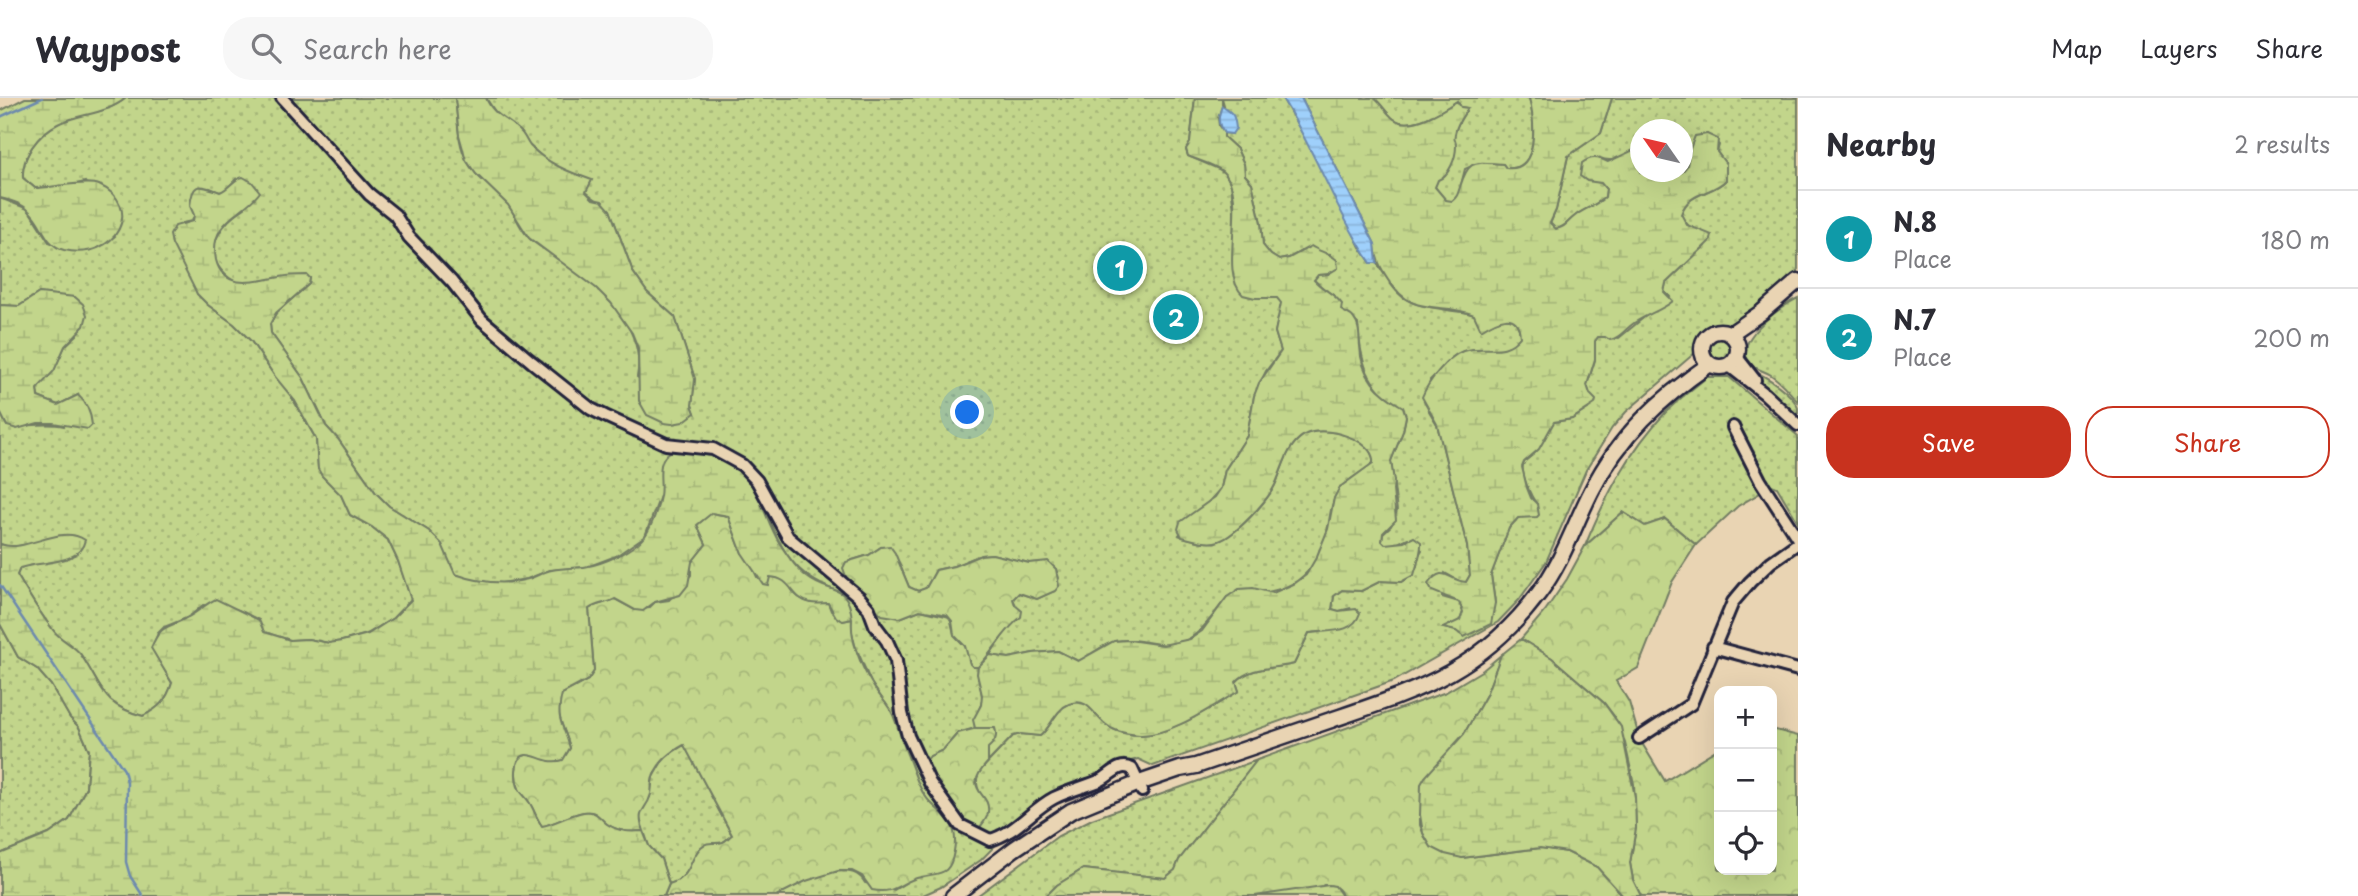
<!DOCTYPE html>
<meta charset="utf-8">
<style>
body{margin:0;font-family:"Playpen Sans",sans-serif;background:#f7f7f7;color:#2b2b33}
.controls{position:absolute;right:21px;bottom:21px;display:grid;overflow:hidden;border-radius:14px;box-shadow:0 7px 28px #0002}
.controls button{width:63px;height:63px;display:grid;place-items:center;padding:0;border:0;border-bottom:2px solid #e1e1e2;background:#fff;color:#2b2b33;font:35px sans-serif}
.compass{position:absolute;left:1630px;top:21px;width:63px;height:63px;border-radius:50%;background:#fff;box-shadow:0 7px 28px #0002;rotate:304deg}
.you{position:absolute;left:968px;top:315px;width:24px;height:24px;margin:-18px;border:5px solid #fff;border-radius:50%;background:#1a73e8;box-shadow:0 0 0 10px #1a73e833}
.badge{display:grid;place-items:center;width:46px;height:46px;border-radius:50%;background:#c8321e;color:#fff;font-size:23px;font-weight:700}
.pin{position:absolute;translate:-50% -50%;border:4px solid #fff;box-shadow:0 2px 7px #0006}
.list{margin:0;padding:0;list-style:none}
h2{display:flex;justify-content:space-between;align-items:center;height:91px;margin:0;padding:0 28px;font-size:30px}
h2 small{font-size:23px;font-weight:400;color:#7c7c81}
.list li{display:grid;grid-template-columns:46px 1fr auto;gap:21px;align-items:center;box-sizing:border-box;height:98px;padding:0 28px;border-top:2px solid #e1e1e2}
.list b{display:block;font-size:26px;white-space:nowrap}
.list p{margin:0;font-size:23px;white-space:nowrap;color:#7c7c81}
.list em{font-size:23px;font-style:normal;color:#7c7c81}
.actions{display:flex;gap:14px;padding:21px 28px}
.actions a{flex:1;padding:16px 0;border:2px solid #c8321e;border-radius:28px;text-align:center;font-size:24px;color:#c8321e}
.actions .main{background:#c8321e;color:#fff}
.icon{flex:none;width:38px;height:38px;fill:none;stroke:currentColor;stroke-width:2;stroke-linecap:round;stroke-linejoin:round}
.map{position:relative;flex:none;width:1798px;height:798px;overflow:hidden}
header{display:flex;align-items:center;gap:42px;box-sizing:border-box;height:98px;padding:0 35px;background:#fff;border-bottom:2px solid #e1e1e2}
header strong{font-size:33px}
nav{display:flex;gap:38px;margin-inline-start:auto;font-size:24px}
.search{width:490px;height:63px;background:#f7f7f7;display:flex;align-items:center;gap:18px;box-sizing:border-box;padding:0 24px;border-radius:28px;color:#7c7c81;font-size:26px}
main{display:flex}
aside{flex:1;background:#fff}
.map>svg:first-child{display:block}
</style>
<header>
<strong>Waypost</strong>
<div class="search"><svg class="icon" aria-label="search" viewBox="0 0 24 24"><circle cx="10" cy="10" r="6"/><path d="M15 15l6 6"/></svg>Search here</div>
<nav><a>Map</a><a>Layers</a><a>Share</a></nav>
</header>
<main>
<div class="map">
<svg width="1798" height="798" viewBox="0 0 1798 798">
<defs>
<pattern id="grass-dots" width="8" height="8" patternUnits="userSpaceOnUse" patternTransform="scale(1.75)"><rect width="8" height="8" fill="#c2d58b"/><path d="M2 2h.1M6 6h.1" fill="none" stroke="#a6b779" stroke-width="1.8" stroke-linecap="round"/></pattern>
<pattern id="forest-crowns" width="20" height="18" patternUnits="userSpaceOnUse" patternTransform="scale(1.75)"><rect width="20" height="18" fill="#c2d58b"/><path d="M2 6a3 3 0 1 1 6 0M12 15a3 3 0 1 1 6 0" fill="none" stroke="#a6b779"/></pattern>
<pattern id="wetland-marsh" width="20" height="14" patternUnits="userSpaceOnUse" patternTransform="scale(1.75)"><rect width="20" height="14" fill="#c2d58b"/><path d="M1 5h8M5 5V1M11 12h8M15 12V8" fill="none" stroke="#a6b779"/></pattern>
<pattern id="water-rules" width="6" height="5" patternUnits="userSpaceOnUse" patternTransform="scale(1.75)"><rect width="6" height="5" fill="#9fd0fb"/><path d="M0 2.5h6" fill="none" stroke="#89b2d8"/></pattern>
</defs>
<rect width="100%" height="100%" fill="#e9d4b3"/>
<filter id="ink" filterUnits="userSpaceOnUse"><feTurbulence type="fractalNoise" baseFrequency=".0143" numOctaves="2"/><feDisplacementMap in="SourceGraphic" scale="14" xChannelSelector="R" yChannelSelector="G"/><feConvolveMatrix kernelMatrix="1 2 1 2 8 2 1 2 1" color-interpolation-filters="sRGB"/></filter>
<g filter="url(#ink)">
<path fill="url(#grass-dots)" stroke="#727c63" stroke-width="2" d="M126 0H455C458 21 457 45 467 63 476 81 496 90 508 106 516 118 520 132 531 142 541 150 552 156 562 163 599 188 647 230 637 279L695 315 692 307 695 281 675 219 647 194 633 174 610 112 586 94 588 88 542 59 528 46 521 34 498 18 486 0H1195L1190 45 1186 52 1188 58 1221 72 1227 78 1231 87 1234 113 1233 173 1255 200H1277L1282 205 1275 234 1281 253 1266 273 1254 298 1247 338 1225 372 1221 390 1179 437 1183 439C1192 441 1205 446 1215 444 1236 438 1263 408 1274 389 1283 372 1285 350 1303 338 1320 325 1376 340 1373 365 1361 376 1343 383 1336 397 1330 407 1330 422 1327 434 1310 493 1280 494 1227 499 1209 522 1194 551 1160 546 1145 544 1131 540 1116 543 1102 546 1091 558 1078 563L1058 553 1033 555 1009 560 990 557C999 543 1008 528 1021 518L1013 501 1019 495 1037 501 1054 493 1059 480 1056 471 1042 464 1029 465 992 456 981 457 954 468 936 472 926 490 918 493 909 489 898 463 881 449 869 457 852 462 889 517 900 520 920 512 950 519 954 536 965 548 973 569H978C976 581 983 591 982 603 980 613 973 619 975 630L958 635 943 652 930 658 931 675 945 698 980 729C1000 703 971 701 978 675L1013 638 1021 636 1040 638C1051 629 1056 611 1069 606 1091 598 1097 622 1113 631 1119 635 1132 637 1139 637 1170 638 1212 608 1239 593L1236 584C1250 568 1275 571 1294 566L1309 535 1320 534 1351 510 1339 513 1332 511 1334 498 1342 492 1361 493 1381 483 1401 484 1417 468V460L1422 452 1408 440 1396 446H1385L1382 443 1383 435 1391 428 1397 413 1391 363 1403 333 1406 318C1370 286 1361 275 1358 226L1340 212 1335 198 1326 193 1314 182 1318 177 1328 176 1330 156 1301 153 1289 160 1279 162 1271 157 1263 147 1261 125 1252 85 1245 77 1244 66 1237 51 1223 38 1224 35 1232 36 1222 0H1282L1317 61 1360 149 1371 165H1377C1401 203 1402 205 1447 212 1457 214 1465 213 1475 217L1481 231C1496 222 1519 210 1520 239 1503 261 1486 246 1464 253 1451 257 1440 273 1430 282L1429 313 1437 326 1467 448 1470 477 1466 484H1461L1445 475 1442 499 1459 504 1463 514 1460 523 1444 530 1456 533 1495 505 1491 477 1509 430 1518 420 1537 406C1531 400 1519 372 1524 365 1526 360 1533 358 1536 354 1543 344 1547 333 1554 324L1572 321 1588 311 1590 296 1587 287 1595 262V243L1599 238 1619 240 1670 198 1664 194 1666 185 1705 148 1683 121 1681 116C1689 93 1712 97 1726 82V66L1717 54 1719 47 1707 36 1695 39 1688 57 1687 68 1683 72 1682 32H1640V49C1627 55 1615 67 1600 60L1593 83 1601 85 1606 91 1605 99C1596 108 1585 110 1575 118 1567 124 1566 129 1555 131L1550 126 1556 112 1568 58 1601 35 1612 0H1798V173L1732 230 1714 229 1704 235 1696 254 1626 314 1612 330 1586 372 1546 464 1519 502 1498 524 1394 583 1153 668 1138 661 1112 668 1034 708 981 762 941 789 921 798H776C796 786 851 757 865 785L894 792 912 781 922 778 953 728 926 700 919 688 891 613 871 585 855 547 851 530 852 521 843 495C774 474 780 427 744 377L660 398 645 438 616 458 587 469 550 472 527 481 501 485 474 483 455 476 429 433 389 408 376 395 338 341 326 328 303 280 271 235 270 226 276 215 309 186 310 180C296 181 281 180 266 182 257 184 248 187 239 185 232 183 226 178 221 172 202 149 225 122 245 110L236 81 226 92 220 94 210 90 192 123 182 125 197 196 208 207 234 226 251 243 276 280 285 288 316 341 318 371 322 378 341 397 350 417 372 429 388 442 398 463 411 501 393 520 367 536 342 543 329 545 308 541 290 542 264 534C253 510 227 508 203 507L189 519 164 529 158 535 152 550 172 585C167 602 159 610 143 618 100 607 103 589 81 557 74 547 60 542 53 532 40 515 28 496 17 477L20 470C38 463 57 464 75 457L25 447 10 449 0 446V314L7 328C27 329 44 324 64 328L78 297 58 307 38 299 37 290 54 272 65 248 77 237 75 200 39 195 19 208 0 207V100L28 111 49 144C79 151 89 160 115 138L85 84 69 88 35 90 23 80C22 68 26 59 32 49 60 8 97 24 126 0Z
M1374 0H1529C1534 20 1541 75 1506 70L1503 66 1479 65 1465 71 1458 99 1452 103H1446L1435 89 1458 26 1467 10 1461 9 1457 3C1442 13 1411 33 1394 21 1386 15 1382 6 1374 0Z
M1798 200V304C1790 294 1781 284 1771 277 1765 273 1757 272 1752 267 1727 246 1781 208 1798 200Z
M1707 251a13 13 0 1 1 26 0a13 13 0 1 1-26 0Z
M1753 273C1766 278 1794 296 1798 310 1798 314 1798 318 1798 322L1769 294Z
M1707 279H1729L1798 338V424L1777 389 1769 386 1738 327 1728 332 1760 395 1738 408 1696 447 1665 421 1645 428 1623 414 1585 448C1605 399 1629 353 1666 314 1678 301 1694 290 1707 279Z
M0 526 18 559 37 571 51 587 70 620 79 629 89 652 86 690 69 722 49 736 0 756Z
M684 646 732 737 722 745 699 751C691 766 688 781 669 786L661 761 649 748 640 721 641 712 650 699 653 679 664 660Z
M1257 662 1179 762 1175 772 1165 780 1083 771 1057 787 1046 798H977L1058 738 1092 721Z"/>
<path fill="url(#forest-crowns)" stroke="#727c63" stroke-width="2" d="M1623 414 1645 428 1665 421 1696 447 1672 484 1638 570 1616 583 1629 604 1640 642 1665 683 1719 650V772H1772V631L1798 638V798H1641L1633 782 1630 765 1636 730 1634 686 1625 645 1614 618 1604 605 1552 560 1521 541 1545 513 1567 481 1585 448Z
M711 415 728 418 742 455 749 461 757 479C765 479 774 478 781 480 788 483 789 486 792 492 801 506 815 505 828 505L831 513 843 523 852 521C850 542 861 568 872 586 878 597 888 606 893 617 902 640 909 664 919 687 931 717 961 715 954 753 950 778 941 774 921 779 900 783 896 797 872 792L862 778 852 773H838L806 783 776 798H664L669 786C693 779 687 764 701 749 708 742 715 747 723 744 726 743 729 739 732 737L684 647C671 654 658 664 653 679 651 684 652 691 651 696 646 715 636 709 643 733 629 734 619 734 607 726 602 723 598 717 594 715 581 709 557 726 542 728 536 720 534 711 529 704 526 699 521 696 519 691 515 682 513 659 526 657 535 655 547 666 562 662L570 650C564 626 555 624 561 596L588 582 594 573 589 511C597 505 606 506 615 501L635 512 649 510 655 504 669 502 691 477V464L706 446 697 427Z
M890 448 895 455 909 489 918 493 926 490 936 472 954 468 981 457 992 456 1029 465 1048 463 1056 471 1059 488 1055 493 1037 501 1019 495 1013 501 1015 507 1022 513 1021 519C1004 532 994 553 978 569H973L970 566 965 548 954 537 952 523 947 517 920 512 900 520 882 517 848 484 843 470 846 464 869 457 881 449Z
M1501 557 1486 597 1464 636 1451 653 1420 717V727L1426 742 1462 760 1541 750 1567 754 1597 769 1623 798H1342C1340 790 1333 787 1325 787L1332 792 1257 798H1046L1057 787 1083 771 1165 780 1175 772 1179 762 1257 662 1446 594 1483 572Z
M985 628 995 630C1000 643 987 651 988 664 960 694 991 693 988 714 988 720 983 725 980 729 959 732 933 681 926 663L930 658 943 652 958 635Z"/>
<path fill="url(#wetland-marsh)" stroke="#727c63" stroke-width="2" d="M25 0H126C95 25 60 9 32 49 26 59 22 68 23 80L35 90C50 90 87 82 99 87 145 107 117 164 64 152 44 147 43 125 29 113 22 105 10 102 0 100V13Z
M455 0H486C493 18 509 21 521 34 525 38 527 44 530 48 548 66 569 74 592 82L586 94 593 101 602 103 610 112 633 174 647 194 675 219 695 281 692 307 695 315 683 324 672 326 664 325 647 317 639 303 638 250 632 235 611 205 596 190 529 140 508 107 476 76 466 62 459 37Z
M1195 0H1222V8L1218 20 1219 28 1224 35V39L1237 51 1244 66 1245 77 1252 85 1261 125 1263 147 1271 157 1279 162 1289 160 1311 148C1320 154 1329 155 1337 162L1338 170 1328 176 1318 177 1314 182C1323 192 1335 196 1342 206L1341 212C1346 216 1351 216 1354 221 1360 228 1359 239 1360 248 1361 279 1378 295 1403 309L1406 318 1403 333 1391 363 1394 383 1393 392 1396 422 1383 435 1382 443 1385 446 1404 444 1414 439 1421 444C1422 454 1417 466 1414 477L1401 484 1381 483 1361 493 1342 492 1334 498 1332 511 1339 513 1356 511 1360 515C1353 537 1328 532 1309 535L1294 566C1275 571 1250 568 1236 584L1239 593C1213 608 1169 639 1139 637 1128 636 1112 633 1104 625 1092 615 1088 599 1069 606 1056 611 1051 629 1040 638L1021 636 1013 638 988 664V650C995 644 998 639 995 630H975L973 622 981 607 982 597 977 576 978 569 990 557 1009 560 1033 555 1058 553 1078 563 1114 543 1129 542 1163 547 1190 541 1202 533 1227 499 1239 491 1253 490 1273 495 1294 486 1306 477 1317 458 1328 431 1334 400 1340 389 1373 365C1376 341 1322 326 1304 337 1287 347 1283 370 1275 387 1268 402 1235 438 1219 443 1208 447 1194 442 1182 439L1178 431 1180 424 1215 399 1221 390 1225 372 1247 338 1254 298 1259 285 1281 253 1275 234 1281 205 1277 200H1255L1243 197C1216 173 1251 97 1222 73 1213 66 1199 63 1188 58L1186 51 1190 45Z
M1301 0H1374C1382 6 1386 15 1394 21 1411 33 1442 13 1457 3L1461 9 1468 10C1463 18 1456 26 1455 36 1453 47 1456 37 1456 48 1456 60 1449 78 1438 82L1435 89 1446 102 1452 103C1458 98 1458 95 1460 89 1469 59 1476 65 1503 66L1506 70C1541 75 1534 20 1529 0H1612L1601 35 1568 58 1556 112 1550 125 1556 131C1566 129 1567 124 1575 118 1585 110 1596 108 1605 99L1606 91 1601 85 1587 83 1580 78 1582 65C1591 58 1598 59 1608 64L1640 49V74H1649L1653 78 1682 74 1687 68 1690 51 1695 38 1707 36 1718 41 1717 54 1726 66V82C1712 97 1688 93 1681 116L1687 127 1712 137 1711 142 1666 185 1664 194 1673 203C1660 214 1642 217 1629 229 1622 235 1619 240 1610 242L1605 239H1598L1595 243V261L1587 287 1590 296 1596 302 1595 306 1572 321 1554 324 1539 351 1524 364 1522 369 1527 390 1531 400 1537 406 1539 417 1537 419 1518 420 1509 430 1491 477 1495 505 1491 526 1464 539 1456 533 1443 530 1460 522 1463 514 1459 504 1432 493 1428 486C1444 465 1448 483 1466 484L1470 477 1467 448 1437 326 1422 299C1428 284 1447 259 1463 253 1485 246 1504 259 1520 239 1519 210 1496 222 1481 232L1474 217C1439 202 1414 222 1388 181 1380 169 1376 161 1375 146Z
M243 79 252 84 260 94C249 109 231 116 221 131 214 141 214 151 216 162 224 194 257 183 280 179 289 177 298 177 307 177L310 180 309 186 276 215 270 226 271 235 303 280 326 328 338 341 376 395 389 408 429 433 442 446 455 476C478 484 503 488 528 481 536 479 544 473 552 472 563 470 574 470 584 469 603 466 633 453 645 438 652 428 658 410 660 398 662 388 659 377 661 367 668 332 734 363 747 380 762 400 767 425 780 446 787 457 796 471 807 479 831 498 848 483 852 521L843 523 836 519 828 505C823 505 816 506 811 505 790 501 793 480 770 479L768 487 763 486 742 455 728 418 712 415 697 427 706 446 692 464 688 487 680 497 655 504 643 513 635 512 615 501C606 506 597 505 589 511L594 573 588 582 562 596C555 624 564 626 570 650L563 662C546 667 536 656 526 657 513 659 515 682 519 691 521 695 526 699 529 704 534 711 536 720 542 728 557 726 581 709 594 715 599 717 603 723 607 726 619 734 629 734 643 733L649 748 661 761 669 786 664 798H0V756L49 736 69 722 86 690 89 652 79 629 70 620 51 587 37 571 18 559 0 526V446C27 456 59 425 85 442 79 469 40 462 20 470L17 477C28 496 40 515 53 532 60 542 74 547 81 557 103 589 100 607 143 618 159 610 167 602 172 585L151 550C162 524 167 532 188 519 198 514 205 506 216 501L259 522 264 534 290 542 308 541 329 545 342 543 368 536 393 520 411 502 398 463 388 442 372 429 350 417 341 397 322 378 318 371 316 341 295 303 276 280 251 243 234 226 208 207 197 196 172 146 170 137 175 128 193 123 194 117 190 108C193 81 201 88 220 94 230 90 233 81 243 79Z
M39 195 75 199 83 206 87 217 84 228 65 248 54 273 37 291 38 299 58 307 78 297C87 305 91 315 92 327L88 331 53 325H38L17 331 7 328 0 314V207L19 208Z
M1521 541 1552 560 1604 605 1621 629 1635 699 1636 730 1630 765 1633 782 1641 798H1623L1597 769 1567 754 1540 750 1462 760 1445 756 1431 749 1423 735 1420 717 1421 686 1425 679 1464 636 1486 597 1501 557Z
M1329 787 1335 788 1342 798H1255Z"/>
<path fill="url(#water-rules)" stroke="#6d8aae" stroke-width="2" d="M1282 0H1301L1375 146 1377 165H1371C1336 113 1315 53 1282 0Z
M1222 8C1233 16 1234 15 1236 30L1232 36 1224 35C1217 25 1218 19 1222 8Z"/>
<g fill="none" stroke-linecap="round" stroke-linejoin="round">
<path stroke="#6d8aae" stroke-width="2.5" d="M0 19 42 0
M0 487 124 672 127 684 126 764 130 778 143 798"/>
<defs>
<path id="minor" d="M282 0 369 96 395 117 409 139 452 184 482 222 532 264 591 311 605 318 666 346 713 351 742 367 757 383 788 439 858 498 869 511 875 527 887 543 896 563 902 615 908 638 930 685 960 727 990 742C1016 735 1031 712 1054 700 1068 693 1084 689 1099 683 1111 678 1118 664 1132 671L1142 693
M1737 259 1755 282
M1728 267 1765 296 1798 327
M1733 329 1760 382 1798 441
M1713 549 1798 572
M1639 640 1691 606 1733 504 1750 484 1771 464 1798 445"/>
<path id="major" d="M1702 251a18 18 0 1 1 36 0a18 18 0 1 1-36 0Z
M1730 236 1762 214 1798 183
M953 798 1014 751 1071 713 1139 685 1180 671 1196 668C1241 653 1286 637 1331 622 1419 592 1481 573 1539 495 1563 463 1574 427 1592 392 1619 338 1661 300 1710 266"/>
</defs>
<use href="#minor" stroke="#22223b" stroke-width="16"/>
<use href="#major" stroke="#22223b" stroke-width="19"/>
<use href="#minor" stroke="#e9d4b3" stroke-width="10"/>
<use href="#major" stroke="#e9d4b3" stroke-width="14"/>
</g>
</g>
</svg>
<div class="controls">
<button>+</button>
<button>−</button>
<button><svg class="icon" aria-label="locate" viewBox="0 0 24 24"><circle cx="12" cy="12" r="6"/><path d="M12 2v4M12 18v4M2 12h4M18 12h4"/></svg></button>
</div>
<svg class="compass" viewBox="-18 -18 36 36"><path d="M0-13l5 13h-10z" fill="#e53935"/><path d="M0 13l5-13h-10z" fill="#7c7c81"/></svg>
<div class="you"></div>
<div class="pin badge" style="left:1120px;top:170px;background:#0f9aa8">1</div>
<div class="pin badge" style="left:1176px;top:219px;background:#0f9aa8">2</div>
</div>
<aside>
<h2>Nearby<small>2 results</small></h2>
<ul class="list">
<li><span class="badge" style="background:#0f9aa8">1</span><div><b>N.8</b><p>Place</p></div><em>180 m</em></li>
<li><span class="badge" style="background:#0f9aa8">2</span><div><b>N.7</b><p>Place</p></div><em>200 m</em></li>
</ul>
<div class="actions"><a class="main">Save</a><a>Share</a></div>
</aside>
</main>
